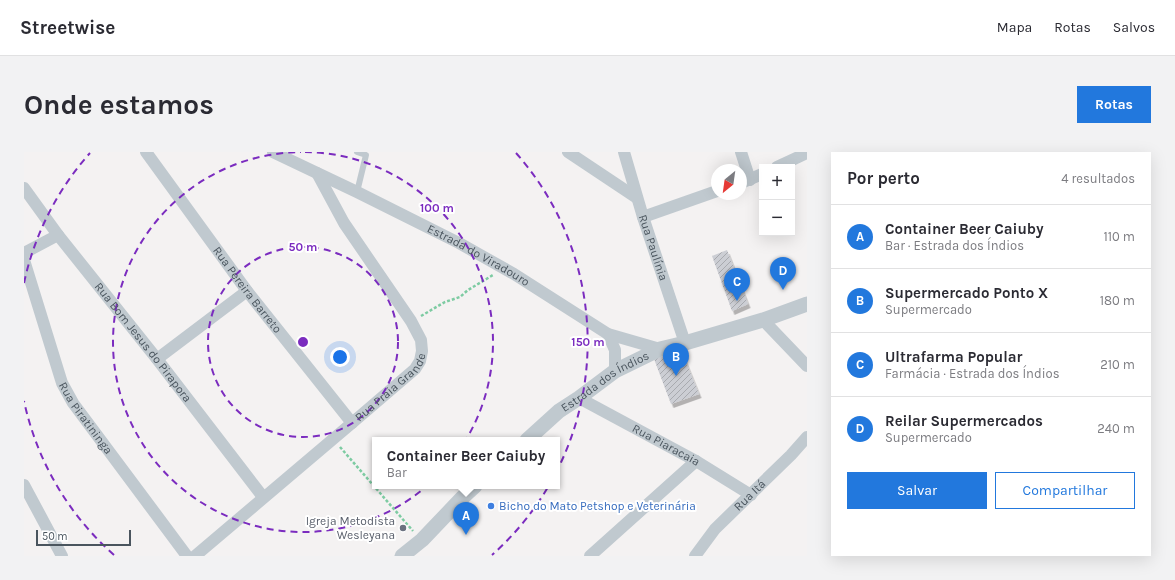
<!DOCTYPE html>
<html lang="pt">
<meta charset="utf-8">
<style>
body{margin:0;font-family:Karla,sans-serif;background:#f2f2f3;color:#2b2b33}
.controls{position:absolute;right:12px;top:12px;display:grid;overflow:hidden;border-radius:0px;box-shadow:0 4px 16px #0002}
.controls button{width:36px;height:36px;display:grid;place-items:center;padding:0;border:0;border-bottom:1px solid #e1e1e2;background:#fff;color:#2b2b33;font:20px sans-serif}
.compass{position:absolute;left:687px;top:12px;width:36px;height:36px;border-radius:50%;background:#fff;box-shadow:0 4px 16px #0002;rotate:209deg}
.scale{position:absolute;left:12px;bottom:10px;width:95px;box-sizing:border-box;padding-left:4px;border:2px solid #4a555e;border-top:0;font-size:11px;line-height:14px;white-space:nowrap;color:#4a555e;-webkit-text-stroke:3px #fff;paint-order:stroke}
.you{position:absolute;left:316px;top:205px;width:14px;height:14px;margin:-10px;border:3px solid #fff;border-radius:50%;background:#1a73e8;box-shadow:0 0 0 6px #1a73e833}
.badge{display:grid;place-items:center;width:26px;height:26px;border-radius:50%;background:#2278dd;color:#fff;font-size:13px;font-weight:700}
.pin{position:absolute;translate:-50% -33px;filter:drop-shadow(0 1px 2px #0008)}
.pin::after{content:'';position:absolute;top:21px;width:14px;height:12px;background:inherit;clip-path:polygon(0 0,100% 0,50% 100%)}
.popup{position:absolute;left:348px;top:285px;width:188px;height:52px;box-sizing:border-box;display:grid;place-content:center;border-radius:0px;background:#fff;filter:drop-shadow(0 1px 3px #0005);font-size:13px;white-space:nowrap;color:#7c7c81}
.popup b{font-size:15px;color:#2b2b33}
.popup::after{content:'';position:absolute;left:50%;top:100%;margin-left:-8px;border:8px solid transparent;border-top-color:#fff}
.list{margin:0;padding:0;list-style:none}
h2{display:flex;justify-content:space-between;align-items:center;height:52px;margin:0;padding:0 16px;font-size:17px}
h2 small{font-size:13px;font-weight:400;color:#7c7c81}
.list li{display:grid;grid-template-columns:26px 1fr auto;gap:12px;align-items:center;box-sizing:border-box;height:64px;padding:0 16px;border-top:1px solid #e1e1e2}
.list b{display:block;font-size:15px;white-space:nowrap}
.list p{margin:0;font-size:13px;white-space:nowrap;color:#7c7c81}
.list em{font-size:13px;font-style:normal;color:#7c7c81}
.actions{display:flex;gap:8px;padding:12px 16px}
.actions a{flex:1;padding:9px 0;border:1px solid #2278dd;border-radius:0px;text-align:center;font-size:14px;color:#2278dd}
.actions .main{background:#2278dd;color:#fff}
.map{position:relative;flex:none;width:783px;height:404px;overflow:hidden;border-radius:0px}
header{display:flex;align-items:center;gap:24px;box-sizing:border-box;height:56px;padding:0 20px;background:#fff;border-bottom:1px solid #e1e1e2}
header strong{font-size:19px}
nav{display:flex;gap:22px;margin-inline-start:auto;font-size:14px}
.intro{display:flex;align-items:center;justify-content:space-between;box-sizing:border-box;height:96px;padding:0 24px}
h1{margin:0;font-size:28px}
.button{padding:10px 18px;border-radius:0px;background:#2278dd;color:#fff;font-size:14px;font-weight:700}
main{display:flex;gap:24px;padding:0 24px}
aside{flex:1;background:#fff;border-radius:0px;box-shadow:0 4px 16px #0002}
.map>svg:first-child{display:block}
</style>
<header>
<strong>Streetwise</strong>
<nav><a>Mapa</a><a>Rotas</a><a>Salvos</a></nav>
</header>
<div class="intro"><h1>Onde estamos</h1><a class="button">Rotas</a></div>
<main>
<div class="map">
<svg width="783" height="404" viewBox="0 0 783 404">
<defs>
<pattern id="building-hatch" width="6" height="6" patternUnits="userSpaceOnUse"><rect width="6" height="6" fill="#ccced4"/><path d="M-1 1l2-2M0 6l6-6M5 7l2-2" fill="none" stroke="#a8aaaf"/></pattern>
<filter id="shadow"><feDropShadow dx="2.5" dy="4" stdDeviation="0" flood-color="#0004"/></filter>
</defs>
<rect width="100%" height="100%" fill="#f4f2f2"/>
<path fill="url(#building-hatch)" filter="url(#shadow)" d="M703 98 724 152 708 159 688 104Z
M657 198 675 242 647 252 630 207Z"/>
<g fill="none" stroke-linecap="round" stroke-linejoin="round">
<path stroke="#7dcba2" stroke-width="2.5" stroke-dasharray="3 2" stroke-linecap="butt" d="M397 164 421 150 436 145 444 138 469 123
M316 295 389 379"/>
<path stroke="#c0c9cf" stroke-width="6" d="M333 0 342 3 333 40"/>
<g stroke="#c0c9cf" stroke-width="12">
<path id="s1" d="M122 0 223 139 328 271"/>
<path id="s2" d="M249 0 333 40 435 91 490 122 584 182 636 197"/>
<path d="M544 0 613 46"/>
<path id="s3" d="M600 0 619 65 661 191"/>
<path d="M717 0 726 28"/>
<path d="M753 15 783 1"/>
<path d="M717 31 738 22"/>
<path id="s4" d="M0 36 34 83 133 207 239 345"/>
<path d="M619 65 693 39"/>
<path d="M0 101 34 83"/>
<path id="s5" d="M0 108 38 231 49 251 163 404"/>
<path d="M739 168 783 214"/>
<path d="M584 182 591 198V219"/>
<path d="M133 207 223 139"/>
<path id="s6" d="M555 246 672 309 727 343"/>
<path d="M0 333 38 404"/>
<path id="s7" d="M171 404 328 271 391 217 396 209 398 199 397 188 387 169 320 71 293 21"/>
<path d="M566 404 672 309"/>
<path id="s8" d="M671 404 691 377 767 303 783 285"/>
</g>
<g stroke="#c0c9cf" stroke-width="15">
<path id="s9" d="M503 288 535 259 555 246 591 219 636 197 661 191 739 168 783 152"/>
<path d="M378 404 398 388 439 345 451 334"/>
</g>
</g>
<g fill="none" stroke="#7b2cbf" stroke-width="2" stroke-dasharray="7 5">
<circle cx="279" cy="190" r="95"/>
<path d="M281 0A190 190 0 1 1 277 0"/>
<path d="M90 403A285 285 0 0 1 0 249M0 131A285 285 0 0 1 66 1M492 1A285 285 0 0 1 468 403"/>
</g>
<circle fill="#3f7fe0" stroke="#fff" stroke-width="1.5" cx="467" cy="354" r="4"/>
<circle fill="#6b7280" stroke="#fff" stroke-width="1.5" cx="379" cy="376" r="4"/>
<g text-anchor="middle" stroke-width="4" stroke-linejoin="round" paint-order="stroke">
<g font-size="12" fill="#4a555e" stroke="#fff">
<text dy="4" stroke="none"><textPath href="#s3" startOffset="100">Rua Paulínia</textPath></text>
<text dy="4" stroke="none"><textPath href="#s2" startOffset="230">Estrada do Viradouro</textPath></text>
<text dy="4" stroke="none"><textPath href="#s1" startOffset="171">Rua Pereira Barreto</textPath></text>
<text dy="4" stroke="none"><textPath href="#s4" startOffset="195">Rua Bom Jesus do Pirapora</textPath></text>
<text dy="4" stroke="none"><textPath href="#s9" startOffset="98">Estrada dos Índios</textPath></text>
<text dy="4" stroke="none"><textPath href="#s7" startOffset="259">Rua Praia Grande</textPath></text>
<text dy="4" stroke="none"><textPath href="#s5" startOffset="171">Rua Piratininga</textPath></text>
<text dy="4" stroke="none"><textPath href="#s6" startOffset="99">Rua Piaracaia</textPath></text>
<text dy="4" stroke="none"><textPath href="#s8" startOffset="82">Rua Itá</textPath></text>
</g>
<g font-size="12" fill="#366cbe" stroke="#fff" text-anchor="start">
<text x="475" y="358">Bicho do Mato Petshop e Veterinária</text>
</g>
<g font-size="12" fill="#5b616d" stroke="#fff" text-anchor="end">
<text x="371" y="373">Igreja Metodista<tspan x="371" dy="14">Wesleyana</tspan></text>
</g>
</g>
<circle cx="279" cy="190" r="6" fill="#7b2cbf" stroke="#fff" stroke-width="2"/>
<g font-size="12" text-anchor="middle" font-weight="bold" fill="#7b2cbf" stroke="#fff" stroke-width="4" stroke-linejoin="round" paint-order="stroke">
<text x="413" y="60">100 m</text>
<text x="279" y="99">50 m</text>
<text x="564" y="194">150 m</text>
</g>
</svg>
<div class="controls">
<button>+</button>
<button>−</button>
</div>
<svg class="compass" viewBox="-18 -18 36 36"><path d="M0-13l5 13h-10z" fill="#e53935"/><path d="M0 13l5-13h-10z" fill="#7c7c81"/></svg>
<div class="scale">50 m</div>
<div class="you"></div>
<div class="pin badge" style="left:442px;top:383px">A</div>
<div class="popup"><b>Container Beer Caiuby</b>Bar</div>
<div class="pin badge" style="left:652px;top:224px">B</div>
<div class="pin badge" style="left:713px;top:149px">C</div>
<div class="pin badge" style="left:759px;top:138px">D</div>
</div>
<aside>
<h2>Por perto<small>4 resultados</small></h2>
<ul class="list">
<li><span class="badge">A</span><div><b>Container Beer Caiuby</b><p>Bar · Estrada dos Índios</p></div><em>110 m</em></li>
<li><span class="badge">B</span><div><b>Supermercado Ponto X</b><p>Supermercado</p></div><em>180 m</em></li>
<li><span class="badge">C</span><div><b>Ultrafarma Popular</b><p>Farmácia · Estrada dos Índios</p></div><em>210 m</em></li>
<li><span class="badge">D</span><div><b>Reilar Supermercados</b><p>Supermercado</p></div><em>240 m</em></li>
</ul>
<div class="actions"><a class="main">Salvar</a><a>Compartilhar</a></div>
</aside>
</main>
